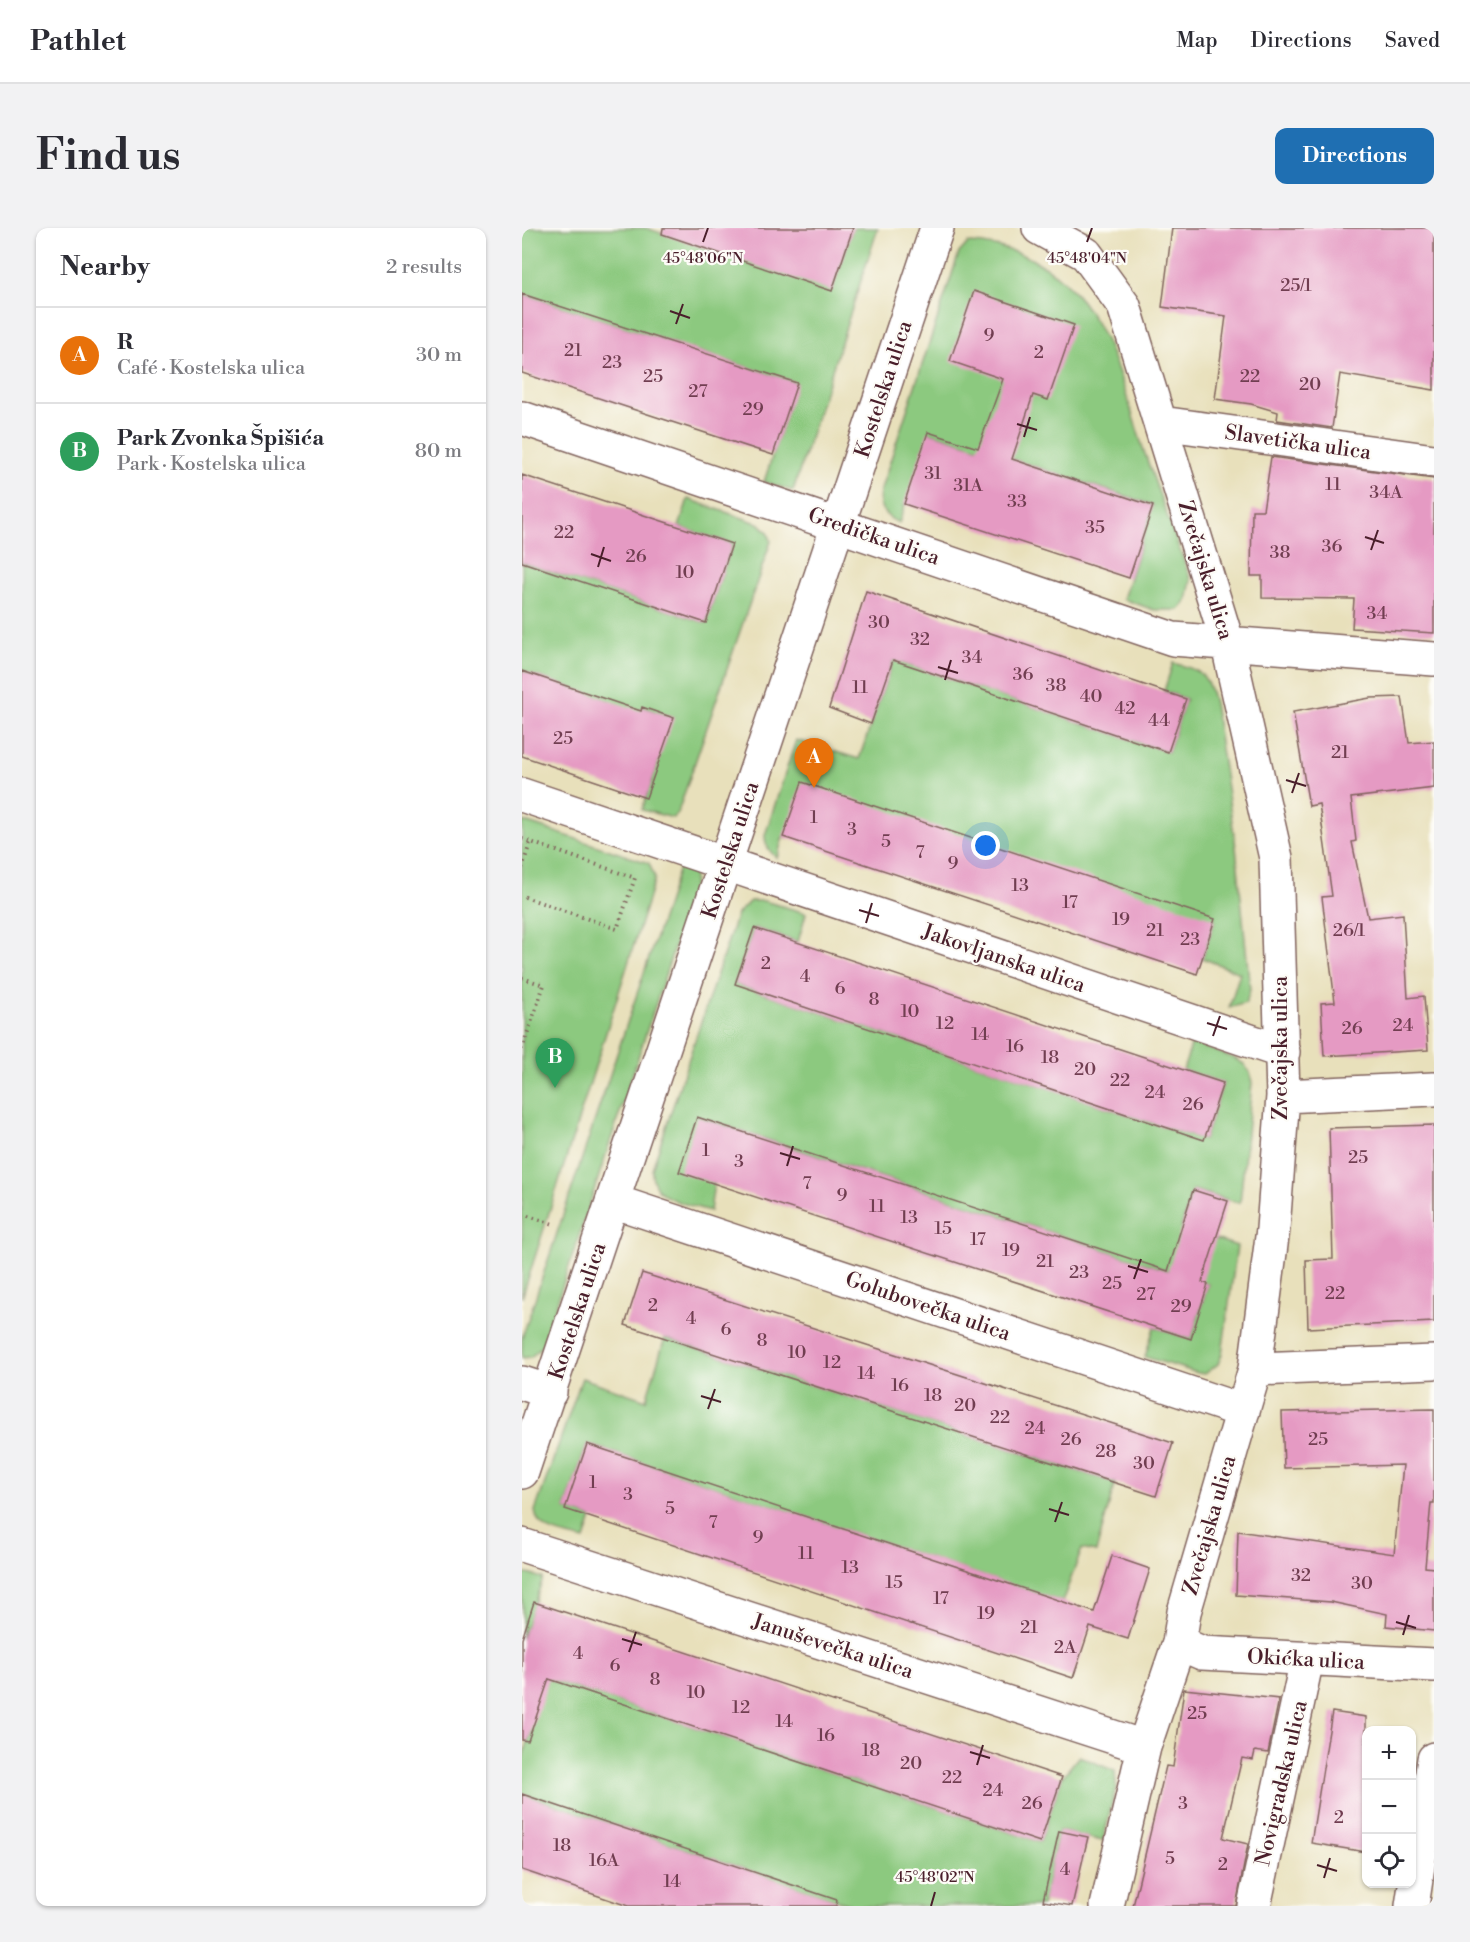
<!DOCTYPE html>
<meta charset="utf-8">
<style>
body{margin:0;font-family:"Libre Bodoni",serif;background:#f2f2f3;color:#2b2b33}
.controls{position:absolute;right:18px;bottom:18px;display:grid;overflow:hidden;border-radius:12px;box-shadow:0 2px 4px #0004}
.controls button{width:54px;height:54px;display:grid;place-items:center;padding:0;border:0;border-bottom:2px solid #e1e1e2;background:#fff;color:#2b2b33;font:30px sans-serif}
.you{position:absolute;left:464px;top:618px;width:21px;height:21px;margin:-15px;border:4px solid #fff;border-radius:50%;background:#1a73e8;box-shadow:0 0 0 9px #1a73e833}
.badge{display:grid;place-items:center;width:39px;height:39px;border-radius:50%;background:#1f6fb2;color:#fff;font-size:20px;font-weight:700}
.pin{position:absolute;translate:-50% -50px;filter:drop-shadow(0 2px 3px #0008)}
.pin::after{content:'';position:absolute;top:32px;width:21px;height:18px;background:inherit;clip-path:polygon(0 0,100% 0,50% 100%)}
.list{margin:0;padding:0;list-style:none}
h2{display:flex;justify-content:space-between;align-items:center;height:78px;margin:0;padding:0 24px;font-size:26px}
h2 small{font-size:20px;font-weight:400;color:#7c7c81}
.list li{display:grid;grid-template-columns:39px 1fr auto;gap:18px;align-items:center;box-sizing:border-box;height:96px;padding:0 24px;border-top:2px solid #e1e1e2}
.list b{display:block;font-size:22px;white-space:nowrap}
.list p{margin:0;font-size:20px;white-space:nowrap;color:#7c7c81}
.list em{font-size:20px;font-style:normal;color:#7c7c81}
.icon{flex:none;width:33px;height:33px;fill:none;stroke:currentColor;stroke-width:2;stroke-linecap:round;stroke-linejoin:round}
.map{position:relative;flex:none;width:912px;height:1678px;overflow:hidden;border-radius:12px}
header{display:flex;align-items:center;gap:36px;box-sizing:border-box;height:84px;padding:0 30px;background:#fff;border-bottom:2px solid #e1e1e2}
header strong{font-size:28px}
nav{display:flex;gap:33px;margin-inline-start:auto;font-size:21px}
.intro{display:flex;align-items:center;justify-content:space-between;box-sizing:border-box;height:144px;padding:0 36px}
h1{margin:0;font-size:42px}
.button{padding:15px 27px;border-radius:12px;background:#1f6fb2;color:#fff;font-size:21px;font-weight:700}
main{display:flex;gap:36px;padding:0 36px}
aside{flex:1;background:#fff;border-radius:12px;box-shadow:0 2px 4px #0004}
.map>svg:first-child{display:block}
</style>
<header>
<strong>Pathlet</strong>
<nav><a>Map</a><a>Directions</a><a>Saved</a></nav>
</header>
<div class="intro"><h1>Find us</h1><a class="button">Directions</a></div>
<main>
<aside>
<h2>Nearby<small>2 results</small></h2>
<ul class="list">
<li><span class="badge" style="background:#e8710a">A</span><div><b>R</b><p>Café · Kostelska ulica</p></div><em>30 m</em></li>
<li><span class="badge" style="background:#2e9e5b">B</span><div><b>Park Zvonka Špišića</b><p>Park · Kostelska ulica</p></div><em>80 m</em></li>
</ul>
</aside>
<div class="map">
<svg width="912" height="1678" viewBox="0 0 912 1678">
<rect width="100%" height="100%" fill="#fdfcf7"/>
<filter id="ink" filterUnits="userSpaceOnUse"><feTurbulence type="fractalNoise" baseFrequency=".0167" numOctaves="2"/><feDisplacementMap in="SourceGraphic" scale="12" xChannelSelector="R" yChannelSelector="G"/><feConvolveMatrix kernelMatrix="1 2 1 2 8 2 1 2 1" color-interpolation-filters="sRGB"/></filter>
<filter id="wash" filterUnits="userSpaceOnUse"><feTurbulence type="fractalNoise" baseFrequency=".008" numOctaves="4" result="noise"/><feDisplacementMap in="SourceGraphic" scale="24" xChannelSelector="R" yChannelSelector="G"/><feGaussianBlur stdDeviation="1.35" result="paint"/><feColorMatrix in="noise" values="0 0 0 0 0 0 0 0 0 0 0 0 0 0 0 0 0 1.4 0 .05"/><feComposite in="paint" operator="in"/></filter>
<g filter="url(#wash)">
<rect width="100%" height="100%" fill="#e8e0bb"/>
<path fill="#8cc97f" stroke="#6b7455" stroke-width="1.5" d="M0 0H124L310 62 331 0H356L271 263 242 254 274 155 0 66Z
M446 15C466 15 484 20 503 28 582 63 597 149 622 223 637 266 653 309 669 352L665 373 657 382H632L601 371 631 277 407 204 377 295C363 289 355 280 358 264L437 25Z
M166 271 238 296 246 304 249 313 156 584 151 590 120 582 151 490 121 479 113 502 88 473 0 443V334L184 395 210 316 157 299Z
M371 432 646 524 664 471 642 463 651 435C680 443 685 445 692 475L714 619 728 762 724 775 707 780 718 745 680 730 693 691 261 609 255 630C247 623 243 618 243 607L274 512 337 531Z
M0 593 127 635 133 650 0 1070Z
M158 637 172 645 171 663 21 1117 9 1129 0 1130V1110Z
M228 673H242L284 685 276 714 232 700 213 756 682 912 701 855 661 842 670 815 712 830 722 836 728 845 730 855 718 975 671 962 659 1000 715 1018 700 1126 696 1136 683 1146 676 1145 623 1129 632 1099 669 1111 686 1056 176 889 192 955 188 983C163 975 128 972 130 941L215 686Z
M143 1110 593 1255 574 1324 560 1321 540 1374 65 1216 43 1281 70 1290 63 1312C45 1307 15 1305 13 1283L60 1150 124 1172Z
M5 1346 21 1350 0 1411V1347Z
M0 1442 518 1614 540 1549 557 1528 593 1543 594 1559 581 1613 537 1603 520 1678H332L0 1566V1533L9 1505Z"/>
<g id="blocks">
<path fill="#e59ac3" d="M141 0H331L310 63 140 6Z
M650 0H912V162L818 146 810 200 755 192 756 184 729 176 693 171 704 88 640 79Z
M452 63 552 97 526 172 511 167 490 231 631 278 607 350 382 276 406 204 456 220 481 151 428 133Z
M0 66 275 155 251 227 0 145Z
M749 229 912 251V405L830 400 832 371 740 370V348H729L730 282H741Z
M0 247 210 316 184 395 0 334Z
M344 363 664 471 646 524 371 432 349 496 307 480Z
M0 443 119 483 120 479 152 490 124 570 0 528Z
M880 469 887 515 912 513V560L829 570 834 613 830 614 846 690 881 686 886 770 902 768 906 822 802 828 799 775 813 774 800 669 810 668 797 576 787 578 771 484 848 470Z
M280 554 693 691 675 746 261 609Z
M232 700 701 855 682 912 213 756Z
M175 889 646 1043 671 962 706 973 680 1054 686 1056 669 1111 157 944Z
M912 897V1094L786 1100 784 1032 811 1031 807 900Z
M120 1045 651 1215 634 1268 103 1097Z
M912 1181V1275H909L903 1339 912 1340V1403L864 1398 865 1386 809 1374 714 1367 716 1303 872 1326 881 1237 762 1240 760 1184Z
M65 1216 572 1384 590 1328 628 1341 606 1411 568 1399 551 1450 43 1281Z
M12 1374 540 1549 518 1614 27 1451 6 1513 0 1512V1411Z
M662 1461 757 1471 746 1525 733 1523 731 1532 720 1530 701 1610 726 1616 714 1678H611L644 1538 651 1539Z
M810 1484 844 1489V1624L789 1615Z
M0 1566 315 1672 314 1678H106L0 1642Z
M537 1603 566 1609 550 1678 521 1673Z"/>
</g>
</g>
<g filter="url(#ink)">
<use href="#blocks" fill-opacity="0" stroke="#81635d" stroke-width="1.5"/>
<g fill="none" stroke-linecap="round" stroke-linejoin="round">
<defs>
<path id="minor" d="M517 0 564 26 602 78 705 413 754 630 761 868 751 1001 733 1141 662 1384 657 1415 622 1519 585 1678
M0 190 651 411 912 431
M639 195 912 233
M0 567 761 824
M761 868 912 861
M91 973 721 1183
M733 1141 912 1134
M0 1155 28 1164
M0 1244 415 0
M0 1317 622 1519
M657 1415 680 1425 912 1437
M732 1678 785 1431
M890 1678 912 1531"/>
</defs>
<use href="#minor" stroke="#81635d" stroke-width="36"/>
<path stroke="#81635d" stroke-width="4" stroke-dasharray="1.5 4.5" stroke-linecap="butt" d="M0 611 113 650 95 701 0 668
M0 640 9 612
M0 750 22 757 0 821
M0 986 31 996"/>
<use href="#minor" stroke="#fff" stroke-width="33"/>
</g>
</g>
<path fill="none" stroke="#4a1f2b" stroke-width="2" d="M181 14 186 0M565 14 570 0M148 83 168 90M154 96 161 76M495 196 515 202M502 209 508 189M843 309 862 315M849 322 856 302M69 326 89 333M76 339 82 319M416 439 436 445M423 452 429 432M764 552 784 558M770 565 777 545M337 682 357 688M344 695 350 675M685 795 705 801M691 808 698 788M258 925 278 931M265 938 271 918M606 1038 626 1044M612 1051 619 1031M179 1168 199 1174M186 1181 193 1161M527 1281 547 1287M533 1294 540 1274M874 1394 894 1400M881 1407 887 1387M100 1411 120 1417M107 1424 114 1404M448 1524 468 1530M455 1537 461 1517M795 1637 815 1643M802 1650 808 1630M409 1678 413 1664"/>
<g text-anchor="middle" stroke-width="4.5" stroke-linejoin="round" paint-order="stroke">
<g font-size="18" fill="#713e51">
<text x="774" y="63">25/1</text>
<text x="467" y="113">9</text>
<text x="51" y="128">21</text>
<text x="517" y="130">2</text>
<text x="90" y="140">23</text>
<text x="131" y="154">25</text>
<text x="728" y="154">22</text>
<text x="788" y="162">20</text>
<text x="176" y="169">27</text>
<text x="231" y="187">29</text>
<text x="411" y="251">31</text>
<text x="811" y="262">11</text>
<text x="446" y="263">31A</text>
<text x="864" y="270">34A</text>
<text x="495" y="279">33</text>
<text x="573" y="305">35</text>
<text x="42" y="310">22</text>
<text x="810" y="324">36</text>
<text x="758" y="330">38</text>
<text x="114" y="334">26</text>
<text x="163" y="350">10</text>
<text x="855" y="391">34</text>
<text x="357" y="400">30</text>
<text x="398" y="417">32</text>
<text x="450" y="435">34</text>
<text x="501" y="452">36</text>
<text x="534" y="463">38</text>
<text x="338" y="465">11</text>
<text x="569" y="474">40</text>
<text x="603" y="486">42</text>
<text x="637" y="498">44</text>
<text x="41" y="516">25</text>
<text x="818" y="530">21</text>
<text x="292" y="595">1</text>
<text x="330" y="607">3</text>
<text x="364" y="619">5</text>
<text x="398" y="630">7</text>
<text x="431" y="641">9</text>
<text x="498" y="663">13</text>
<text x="548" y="680">17</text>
<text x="599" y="697">19</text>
<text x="633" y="708">21</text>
<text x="827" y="708">26/1</text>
<text x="668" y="717">23</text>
<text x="244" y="741">2</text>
<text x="283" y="754">4</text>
<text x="318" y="766">6</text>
<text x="352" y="777">8</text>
<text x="388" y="789">10</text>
<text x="423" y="801">12</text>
<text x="881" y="803">24</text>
<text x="830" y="806">26</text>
<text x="458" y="812">14</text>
<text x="493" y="824">16</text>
<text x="528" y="835">18</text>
<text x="563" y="847">20</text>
<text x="598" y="858">22</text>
<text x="633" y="870">24</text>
<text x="671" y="882">26</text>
<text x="184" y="928">1</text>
<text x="836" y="935">25</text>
<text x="217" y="939">3</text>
<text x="285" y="961">7</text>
<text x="320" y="973">9</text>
<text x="355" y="984">11</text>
<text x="387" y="995">13</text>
<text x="421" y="1006">15</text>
<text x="456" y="1017">17</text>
<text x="489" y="1028">19</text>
<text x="523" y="1039">21</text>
<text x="557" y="1050">23</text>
<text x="590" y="1061">25</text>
<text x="813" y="1071">22</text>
<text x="624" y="1072">27</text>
<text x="131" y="1083">2</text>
<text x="659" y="1084">29</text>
<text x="169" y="1096">4</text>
<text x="204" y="1107">6</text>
<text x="240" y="1118">8</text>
<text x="275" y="1130">10</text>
<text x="310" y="1140">12</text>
<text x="344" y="1151">14</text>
<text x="378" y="1163">16</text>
<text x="411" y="1173">18</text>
<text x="443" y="1183">20</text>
<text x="478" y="1195">22</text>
<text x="513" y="1206">24</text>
<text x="549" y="1217">26</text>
<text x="796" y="1217">25</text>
<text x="584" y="1229">28</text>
<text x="622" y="1241">30</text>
<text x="71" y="1260">1</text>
<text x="106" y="1272">3</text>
<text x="148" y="1286">5</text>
<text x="191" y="1300">7</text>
<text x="236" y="1315">9</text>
<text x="284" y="1331">11</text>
<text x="328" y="1345">13</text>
<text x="779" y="1353">32</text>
<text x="372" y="1360">15</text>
<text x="840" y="1361">30</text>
<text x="419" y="1376">17</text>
<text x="464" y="1391">19</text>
<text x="507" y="1405">21</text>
<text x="543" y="1425">2A</text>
<text x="56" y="1431">4</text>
<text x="93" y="1443">6</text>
<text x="133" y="1457">8</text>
<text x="174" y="1470">10</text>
<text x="219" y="1485">12</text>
<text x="675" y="1491">25</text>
<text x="262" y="1499">14</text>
<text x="304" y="1513">16</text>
<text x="349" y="1528">18</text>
<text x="389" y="1541">20</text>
<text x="430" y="1555">22</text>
<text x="471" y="1568">24</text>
<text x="510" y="1581">26</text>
<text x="661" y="1581">3</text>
<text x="817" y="1595">2</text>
<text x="40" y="1623">18</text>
<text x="648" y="1636">5</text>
<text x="82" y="1638">16A</text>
<text x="701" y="1642">2</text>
<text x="543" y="1647">4</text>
<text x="150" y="1659">14</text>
</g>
<g font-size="21" fill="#4a1f2b" stroke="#fdfcf7">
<text transform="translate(361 161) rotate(-72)" y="7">Kostelska ulica</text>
<text transform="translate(776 214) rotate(8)" y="7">Slavetička ulica</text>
<text transform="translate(352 308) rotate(19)" y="7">Gredička ulica</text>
<text transform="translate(684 342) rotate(73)" y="7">Zvečajska ulica</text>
<text transform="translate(208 622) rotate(-72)" y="7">Kostelska ulica</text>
<text transform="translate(482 730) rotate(19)" y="7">Jakovljanska ulica</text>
<text transform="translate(758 820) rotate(-90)" y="7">Zvečajska ulica</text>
<text transform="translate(406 1078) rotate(19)" y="7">Golubovečka ulica</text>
<text transform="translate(55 1083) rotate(-72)" y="7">Kostelska ulica</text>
<text transform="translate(687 1297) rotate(-74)" y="7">Zvečajska ulica</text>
<text transform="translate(311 1418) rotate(18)" y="7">Januševečka ulica</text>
<text transform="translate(784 1431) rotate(3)" y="7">Okićka ulica</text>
<text transform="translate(759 1555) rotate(-77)" y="7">Novigradska ulica</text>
</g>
</g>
<g font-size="15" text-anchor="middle" fill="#4a1f2b" stroke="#fdfcf7" stroke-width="4.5" stroke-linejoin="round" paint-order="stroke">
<text x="181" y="35">45°48'06"N</text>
<text x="565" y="35">45°48'04"N</text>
<text x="413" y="1654">45°48'02"N</text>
</g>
</svg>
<div class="controls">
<button>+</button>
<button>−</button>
<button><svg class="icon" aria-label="locate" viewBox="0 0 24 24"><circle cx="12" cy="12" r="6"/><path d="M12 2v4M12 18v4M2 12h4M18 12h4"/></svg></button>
</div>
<div class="you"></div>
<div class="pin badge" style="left:292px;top:560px;background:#e8710a">A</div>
<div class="pin badge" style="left:33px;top:860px;background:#2e9e5b">B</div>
</div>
</main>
